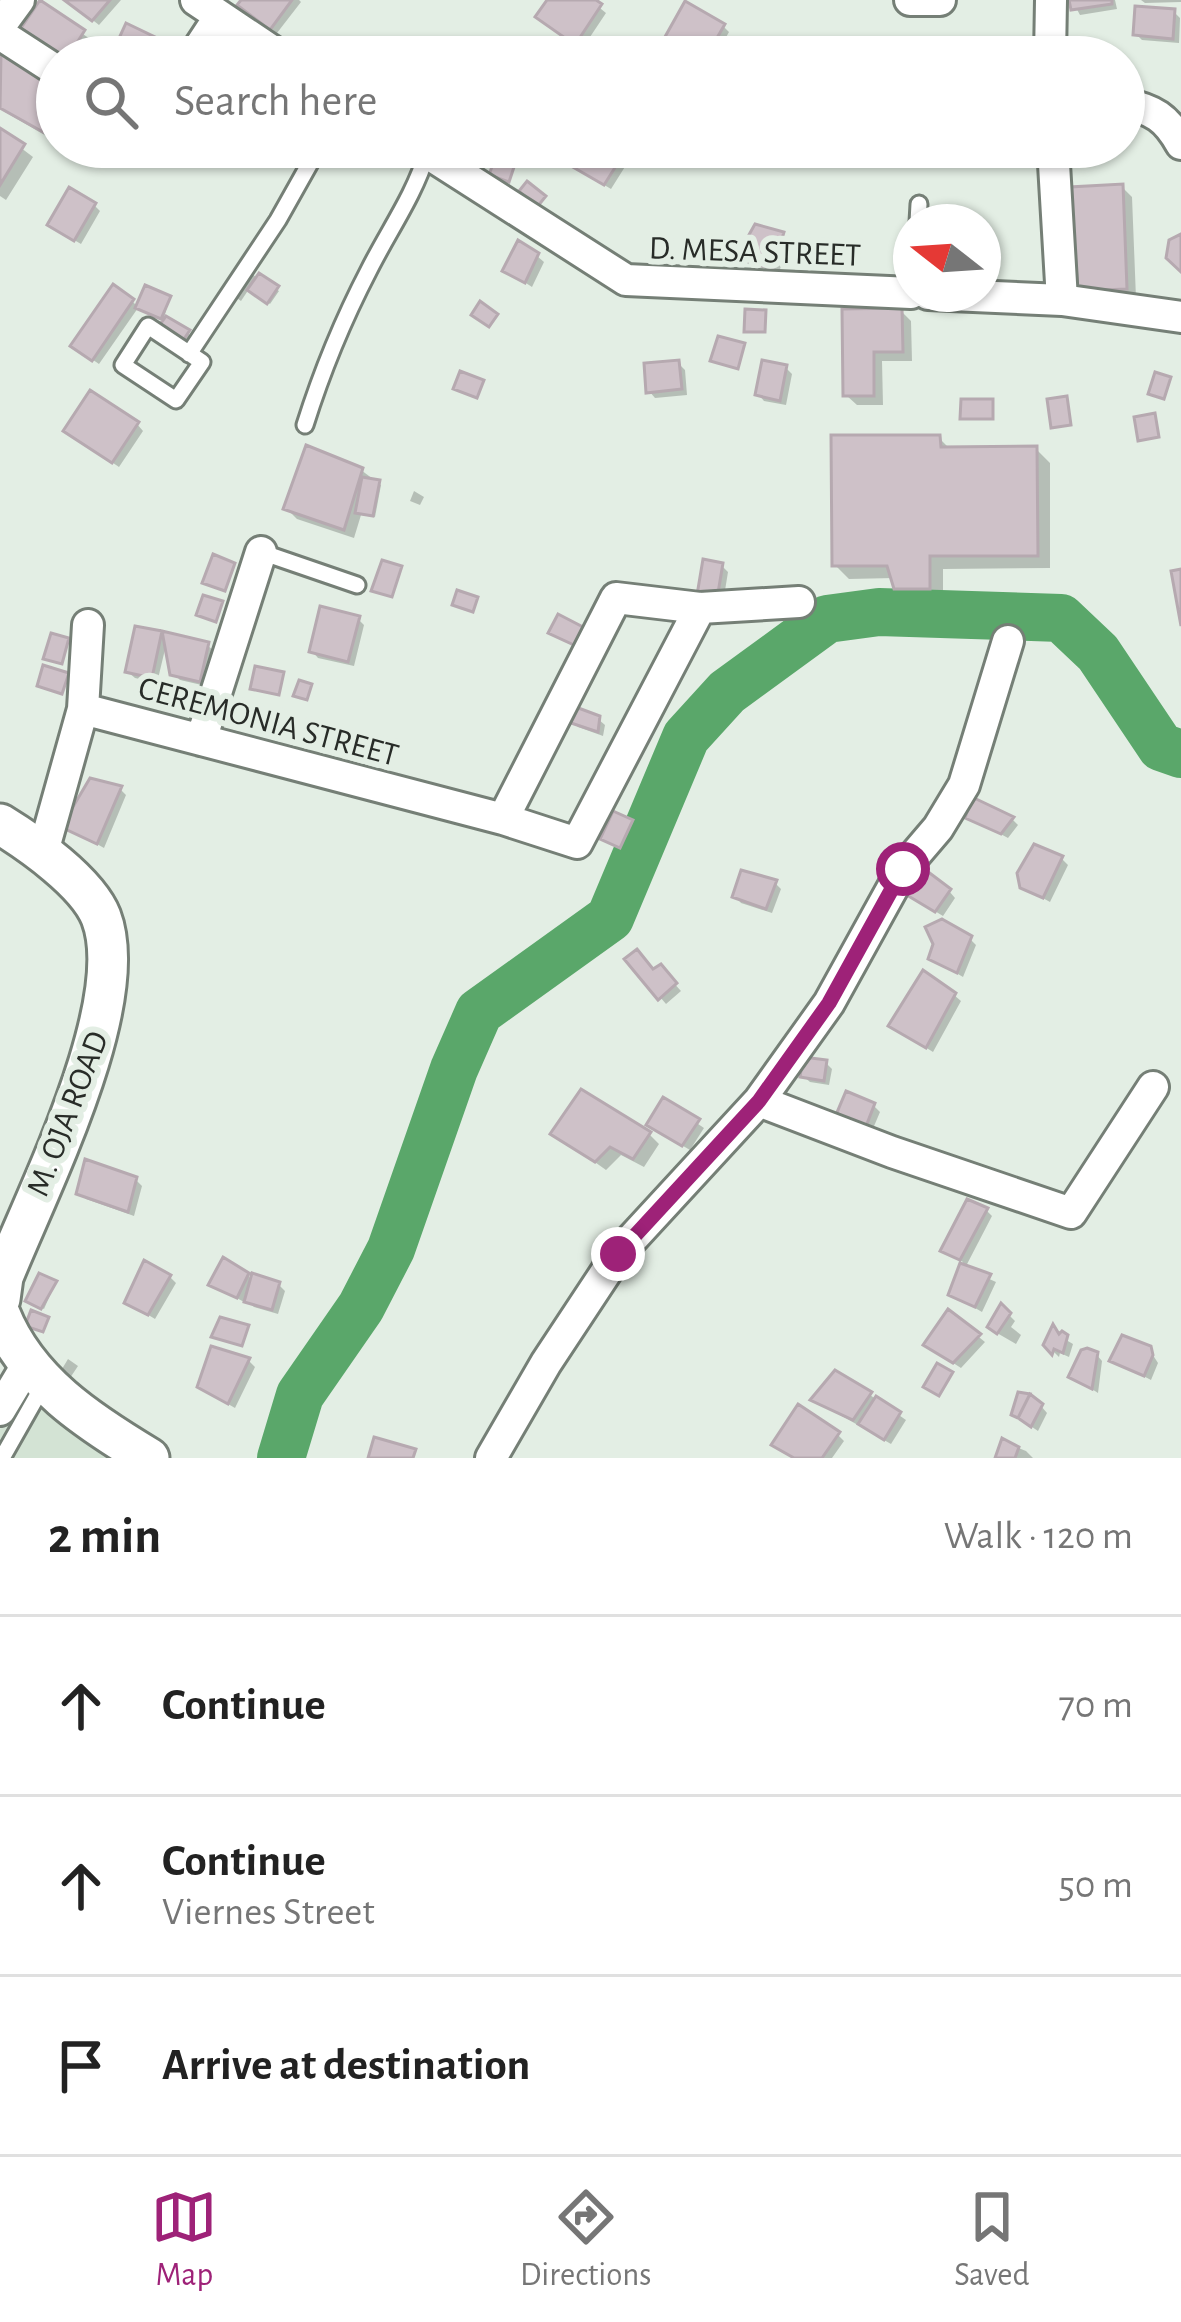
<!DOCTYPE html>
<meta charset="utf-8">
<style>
body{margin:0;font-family:"Alegreya Sans",sans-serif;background:#f6f6f6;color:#222}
.compass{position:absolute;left:893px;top:204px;width:108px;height:108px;border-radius:50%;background:#fff;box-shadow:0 3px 9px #0004;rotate:287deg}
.stop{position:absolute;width:36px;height:36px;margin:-27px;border:9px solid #9e2278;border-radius:50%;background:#fff}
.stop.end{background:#9e2278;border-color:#fff;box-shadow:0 3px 12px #0008}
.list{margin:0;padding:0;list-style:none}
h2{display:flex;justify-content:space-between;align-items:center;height:156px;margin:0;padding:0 48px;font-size:51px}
h2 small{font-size:39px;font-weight:400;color:#767676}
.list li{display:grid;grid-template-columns:78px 1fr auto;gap:36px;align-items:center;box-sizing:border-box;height:180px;padding:0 48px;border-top:3px solid #e0e0e0}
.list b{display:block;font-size:45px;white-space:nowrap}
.list p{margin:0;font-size:39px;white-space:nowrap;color:#767676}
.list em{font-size:39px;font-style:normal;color:#767676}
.icon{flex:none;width:66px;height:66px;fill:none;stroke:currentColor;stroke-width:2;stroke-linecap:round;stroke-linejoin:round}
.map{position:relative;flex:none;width:1181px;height:1458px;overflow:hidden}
.search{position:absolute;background:#fff;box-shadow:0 3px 9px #0004;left:36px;right:36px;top:36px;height:132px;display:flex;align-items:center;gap:30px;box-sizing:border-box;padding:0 42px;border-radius:66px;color:#767676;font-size:45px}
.sheet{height:696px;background:#fff}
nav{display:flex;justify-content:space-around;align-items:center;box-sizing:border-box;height:168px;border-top:3px solid #e0e0e0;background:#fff;font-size:33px;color:#767676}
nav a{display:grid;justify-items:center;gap:6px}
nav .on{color:#9e2278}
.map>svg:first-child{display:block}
</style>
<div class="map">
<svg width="1181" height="1458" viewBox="0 0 1181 1458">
<rect width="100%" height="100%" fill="#e3eee4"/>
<path fill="#d3e3d4" d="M27 1384 120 1458H0V1429Z"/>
<path fill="#0003" d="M67 0H121L99 25Z
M244 0H299L301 2 277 33 247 11Z
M550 0H590L606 13 582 49 545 23Z
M1072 0H1115L1117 9 1080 15Z
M1141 0H1181V2L1145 3Z
M40 4 90 39 78 57H60Z
M1174 12 1180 18 1179 43 1142 40 1136 34Z
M723 26 729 32 715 57H684L665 44Z
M153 39 159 45 154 57H133Z
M2 57 57 89V133L53 140 0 109Z
M0 132 33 157 6 200 0 196Z
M586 147H625L633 154 611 189 581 171Z
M1122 187 1132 197 1136 298 1081 289Z
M94 205 100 211 81 244 57 230Z
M782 235 788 241 779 273 745 263 739 257Z
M537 256 544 262 532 287 506 270Z
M240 267 279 291 270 304 249 289 241 301 225 290Z
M169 299 164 318 190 335 185 342 162 326 166 321 138 308 99 364 80 351 132 301 138 307Z
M901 311 911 321 912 361H882L883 405H857L846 395V312Z
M678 363 685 370 687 395 655 398 649 391Z
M786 368 792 374 786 405 764 401 758 394Z
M137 424 143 431 119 467 73 436Z
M939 438 951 450 1036 449 1050 463V568L943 569V602H910L896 588 894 578 849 579 835 565Z
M361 470 381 485 375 517 361 515 354 538 297 519 287 509Z
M414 491 424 497 420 505 410 501Z
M722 566 728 572 722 609 705 606Z
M358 619 364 625 354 666 318 658 312 651Z
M138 629 207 645 214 651 206 686 180 680 173 673 167 641 157 683 135 678 128 672Z
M598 719 605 725 603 736 578 727 572 721Z
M120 789 126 795 104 848 65 826Z
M969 817 1012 819 1018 825 1008 838Z
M1062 859 1068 865 1050 902 1023 887Z
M775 883 781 889 772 913 741 903 735 896Z
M949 891 955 898 943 916 915 899Z
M970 939 976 945 963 977 931 958Z
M628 959 653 972 660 968 681 991 666 1004Z
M954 995 961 1001 933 1052 892 1026Z
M826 1063 832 1069 829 1085 810 1082 803 1076Z
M664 1101 704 1128 690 1150 656 1130Z
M874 1106 880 1112 869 1138 843 1127Z
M554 1133 649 1134 659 1144 644 1167 621 1155 606 1170Z
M135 1179 142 1186 134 1216 86 1199 79 1193Z
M986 1210 992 1216 965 1268 996 1282 982 1312 951 1294 963 1262 944 1251Z
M247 1275 253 1281 278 1284 285 1291 278 1314 254 1307 245 1298 244 1302 212 1284Z
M170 1277 176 1283 155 1319 127 1302Z
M55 1284 44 1309 31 1303Z
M1002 1308 1015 1321 1011 1327 1021 1335 1016 1344 997 1333Z
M949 1313 985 1342 961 1368 933 1350Z
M1061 1337 1073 1344 1069 1357 1060 1353 1059 1357 1046 1344Z
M1149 1349 1158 1363 1151 1380 1113 1360Z
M213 1350 249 1361 255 1367 235 1408 207 1392Z
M1096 1354 1102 1361 1098 1393 1072 1376Z
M68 1359 78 1366 68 1381 59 1374Z
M870 1395 906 1420 891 1444 814 1400Z
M1041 1406 1047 1413 1038 1431 1014 1415Z
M838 1435 844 1441 832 1458H794L775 1445Z
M1003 1442 1026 1451 1033 1458H998Z"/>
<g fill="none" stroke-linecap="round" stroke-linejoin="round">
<path stroke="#5aa76a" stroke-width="48" d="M281 1458 300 1395 361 1307 391 1249 454 1069 479 1012 610 918 686 737 727 692 827 619 879 612 1061 618 1098 653 1161 747 1181 754"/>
</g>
<path fill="#cec1c8" stroke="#b6a9b0" stroke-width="3" d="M40 0 85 30 68 57H58L19 31Z
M64 0H110L92 21Z
M241 0H292L270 30 237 5Z
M547 0H596L602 4 575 45 535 17Z
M1069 0H1112V4L1071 10Z
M685 1 725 24 706 57H684L661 44Z
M1135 6 1175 9 1173 39 1133 35Z
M126 23 155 37 146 57H129L116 45Z
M1 53 57 85V106L43 132 0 108Z
M0 128 25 144 0 185Z
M582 147H628L604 185 571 166Z
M497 152 517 158 509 182 489 175Z
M527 181 546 196 537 207 519 191Z
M1123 184 1127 289 1078 291 1070 187Z
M69 187 96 203 74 241 47 225Z
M755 224 784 232 773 269 736 258Z
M1181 234V272L1166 258 1169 240Z
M518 240 539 253 525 283 502 271Z
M259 273 279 286 267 304 247 290Z
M113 284 134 299 92 361 70 346Z
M145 285 171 296 161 319 135 308Z
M480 301 498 314 489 327 471 315Z
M902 308 903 352H874V396H843L842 309Z
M745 309 766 310 765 332H744Z
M166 316 190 330 182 342 158 327Z
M718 336 745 343 738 369 710 361Z
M679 360 682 389 646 393 644 363Z
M762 360 787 365 780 401 755 395Z
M460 371 484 380 477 398 453 389Z
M1155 372 1171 377 1164 399 1148 394Z
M90 390 139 422 112 463 63 431Z
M1067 396 1071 425 1051 428 1047 399Z
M961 399H993V419H960Z
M1155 413 1159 437 1138 441 1134 417Z
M831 435H940L941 447 1037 446 1038 556H930V589H894L887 566H832Z
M306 445 363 468 344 530 283 509Z
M362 477 380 480 373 516 355 513Z
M213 554 235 563 225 591 202 583Z
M703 559 723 563 716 605 696 601Z
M382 560 402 566 392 597 371 591Z
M1181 569V626L1171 571Z
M457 590 478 597 473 612 452 605Z
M203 595 223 601 216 622 196 615Z
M320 606 360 616 348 662 309 652Z
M558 614 583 627 587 651 548 633Z
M135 626 162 631 152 678 125 672Z
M162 631 209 642 200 682 170 675Z
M51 633 69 638 62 664 43 659Z
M43 665 69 673 62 694 37 686Z
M255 666 284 672 279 695 250 689Z
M299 680 312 684 307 700 293 696Z
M573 706 600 716 598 732 568 722Z
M90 778 122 786 97 844 61 827Z
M972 797 1014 817 1001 834 965 818Z
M613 811 633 820 620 848 600 839Z
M1034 844 1063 856 1043 898 1020 888 1017 873Z
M919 865 951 889 935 912 905 894Z
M741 870 777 880 766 909 732 897Z
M942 919 972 936 957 973 928 959 933 944 925 927Z
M637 949 653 969 661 964 677 983 658 1000 624 959Z
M923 970 956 993 926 1048 888 1026Z
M803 1057 827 1060 824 1081 800 1077Z
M581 1089 651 1132 633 1159 610 1147 595 1162 550 1134Z
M846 1091 875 1103 863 1134 833 1122Z
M663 1097 700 1119 682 1146 646 1125Z
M85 1159 137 1177 128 1212 76 1194Z
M967 1199 988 1208 960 1260 940 1251Z
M223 1257 249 1273 237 1298 208 1285Z
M144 1260 171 1275 148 1315 124 1303Z
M960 1263 991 1274 975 1307 948 1295Z
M39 1273 57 1281 41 1309 25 1301Z
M252 1273 280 1282 272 1310 244 1302Z
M1001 1303 1011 1313 997 1334 987 1327Z
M948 1309 981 1334 953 1363 923 1345Z
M31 1310 49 1317 43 1332 25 1326Z
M220 1317 249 1325 242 1346 211 1337Z
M1053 1324 1059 1334 1062 1331 1068 1335 1063 1353 1054 1349 1052 1355 1043 1345Z
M1122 1335 1151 1346 1153 1355 1144 1376 1109 1361Z
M211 1346 250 1358 228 1404 197 1387Z
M1087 1348 1098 1352 1092 1389 1068 1377 1081 1350Z
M937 1363 953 1372 939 1396 923 1387Z
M835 1370 872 1392 853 1420 810 1400Z
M1018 1392 1030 1394 1018 1418 1011 1415Z
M1030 1394 1043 1404 1031 1427 1018 1418Z
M876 1396 901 1412 884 1440 858 1424Z
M798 1404 840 1432 822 1458H794L771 1445Z
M374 1437 416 1449 413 1458H368Z
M1002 1438 1019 1447 1015 1458H995Z"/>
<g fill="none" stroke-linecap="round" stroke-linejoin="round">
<defs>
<path id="service" d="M918 222 919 204
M148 326 202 362 176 400 123 365Z
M189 354 278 220 319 147
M305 425C322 371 343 320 369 270 389 230 414 196 427 153
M261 552 357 585
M2 1458 45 1382"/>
<path id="minor" d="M196 0 281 57
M910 0H940
M0 26 19 0
M0 34 57 71
M193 57 220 16
M1050 57 1051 0
M1124 104C1153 109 1167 118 1181 144
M418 147 626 280 911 293
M1053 147 1062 300
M928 294 1062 300 1181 317
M83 709 503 819 577 843 700 608
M201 740 261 552
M503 819 616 598 700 608 799 602
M43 852 83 709 88 625
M759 1101 892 1152 1071 1213 1153 1087
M0 1410 27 1365
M491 1458 546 1363 618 1254 759 1101 829 1003 903 869 938 828 964 785 1008 641"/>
<path id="tertiary" d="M0 824C31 843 87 882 101 917 134 1003 37 1192 3 1277L0 1299
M0 1314C27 1382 89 1422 149 1458"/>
</defs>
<use href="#service" stroke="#757f76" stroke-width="21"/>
<use href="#minor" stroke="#757f76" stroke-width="36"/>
<use href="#tertiary" stroke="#757f76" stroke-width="45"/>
<use href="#service" stroke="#fff" stroke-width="15"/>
<use href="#minor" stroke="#fff" stroke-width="30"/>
<use href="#tertiary" stroke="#fff" stroke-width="39"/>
</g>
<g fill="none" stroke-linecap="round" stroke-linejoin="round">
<path stroke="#9e2278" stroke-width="15" d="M618 1254 759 1101 829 1003 903 869"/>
</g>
<g text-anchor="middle" stroke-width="12" stroke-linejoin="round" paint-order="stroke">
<g font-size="33" fill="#282c28" stroke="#e3eee4">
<text transform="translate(755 250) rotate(2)" y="12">D. MESA STREET</text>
<text transform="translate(269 720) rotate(15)" y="12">CEREMONIA STREET</text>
<text transform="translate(66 1113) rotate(-69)" y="12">M. OJA ROAD</text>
</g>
</g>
</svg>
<svg class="compass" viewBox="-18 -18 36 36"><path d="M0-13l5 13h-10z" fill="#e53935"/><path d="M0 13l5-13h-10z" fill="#767676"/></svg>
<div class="stop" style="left:903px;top:869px"></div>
<div class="stop end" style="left:618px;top:1254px"></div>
<div class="search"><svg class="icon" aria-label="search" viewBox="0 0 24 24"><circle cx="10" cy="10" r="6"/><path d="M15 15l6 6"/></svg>Search here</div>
</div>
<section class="sheet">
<h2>2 min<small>Walk · 120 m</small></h2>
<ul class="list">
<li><svg class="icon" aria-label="ahead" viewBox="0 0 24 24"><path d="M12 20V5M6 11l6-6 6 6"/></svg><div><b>Continue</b></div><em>70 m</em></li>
<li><svg class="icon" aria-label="ahead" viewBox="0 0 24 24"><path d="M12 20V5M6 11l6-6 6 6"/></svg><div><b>Continue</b><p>Viernes Street</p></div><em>50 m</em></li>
<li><svg class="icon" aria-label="arrive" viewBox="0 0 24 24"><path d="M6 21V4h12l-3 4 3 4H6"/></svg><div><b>Arrive at destination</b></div></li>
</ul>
</section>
<nav>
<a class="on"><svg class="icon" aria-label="map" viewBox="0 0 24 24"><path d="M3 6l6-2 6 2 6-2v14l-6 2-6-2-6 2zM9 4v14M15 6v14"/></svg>Map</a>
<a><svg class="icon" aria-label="directions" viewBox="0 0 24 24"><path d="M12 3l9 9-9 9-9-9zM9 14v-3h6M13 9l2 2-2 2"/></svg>Directions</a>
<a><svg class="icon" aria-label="saved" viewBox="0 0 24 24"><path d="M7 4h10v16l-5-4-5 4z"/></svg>Saved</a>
</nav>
